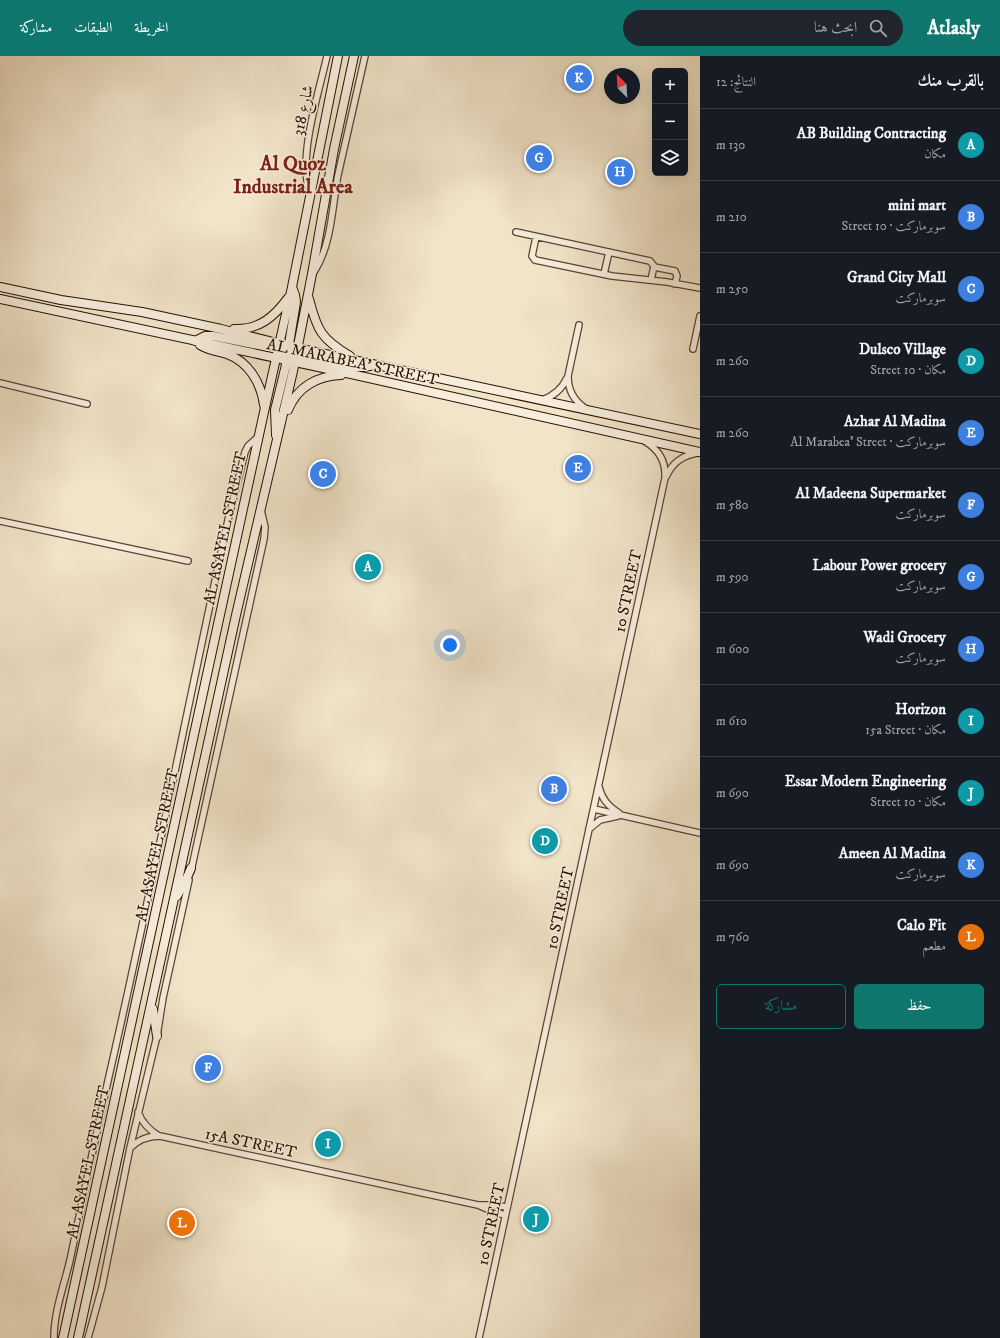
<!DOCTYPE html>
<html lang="ar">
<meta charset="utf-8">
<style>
body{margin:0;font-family:"IM FELL DW Pica",Amiri,serif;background:#20242c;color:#f1f3f6;direction:rtl}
.controls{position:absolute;right:12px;top:12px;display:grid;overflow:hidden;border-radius:6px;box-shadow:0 4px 16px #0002}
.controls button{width:36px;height:36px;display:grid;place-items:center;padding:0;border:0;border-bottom:1px solid #363941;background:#171b24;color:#f1f3f6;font:20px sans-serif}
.compass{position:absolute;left:604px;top:12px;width:36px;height:36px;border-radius:50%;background:#171b24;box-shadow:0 4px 16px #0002;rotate:336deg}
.you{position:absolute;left:450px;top:589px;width:14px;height:14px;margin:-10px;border:3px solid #fff;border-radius:50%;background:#1a73e8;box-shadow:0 0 0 6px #1a73e833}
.badge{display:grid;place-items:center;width:26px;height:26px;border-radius:50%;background:#0f766e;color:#fff;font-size:13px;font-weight:700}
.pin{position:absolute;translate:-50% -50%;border:2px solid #fff;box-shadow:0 1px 4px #0006}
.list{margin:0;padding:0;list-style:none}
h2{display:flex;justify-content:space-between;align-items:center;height:52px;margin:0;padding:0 16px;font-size:17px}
h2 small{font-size:13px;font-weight:400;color:#9ea1a6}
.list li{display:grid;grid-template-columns:26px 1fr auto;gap:12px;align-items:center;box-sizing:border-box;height:72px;padding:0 16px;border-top:1px solid #363941}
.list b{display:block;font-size:15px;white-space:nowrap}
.list p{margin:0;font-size:13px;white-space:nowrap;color:#9ea1a6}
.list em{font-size:13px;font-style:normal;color:#9ea1a6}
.actions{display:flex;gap:8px;padding:12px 16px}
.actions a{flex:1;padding:9px 0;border:1px solid #0f766e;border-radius:6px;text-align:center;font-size:14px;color:#0f766e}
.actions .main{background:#0f766e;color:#fff}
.icon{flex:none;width:22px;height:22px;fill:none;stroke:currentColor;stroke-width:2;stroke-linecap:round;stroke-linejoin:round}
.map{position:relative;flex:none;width:700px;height:1282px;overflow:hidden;direction:ltr}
header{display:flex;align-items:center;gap:24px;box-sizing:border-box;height:56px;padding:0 20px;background:#0f766e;color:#fff}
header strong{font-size:19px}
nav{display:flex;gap:22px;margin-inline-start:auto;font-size:14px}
.search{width:280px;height:36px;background:#20242c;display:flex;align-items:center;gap:10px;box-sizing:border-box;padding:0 14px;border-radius:22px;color:#9ea1a6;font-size:15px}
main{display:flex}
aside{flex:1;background:#171b24}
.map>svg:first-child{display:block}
</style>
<header>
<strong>Atlasly</strong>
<div class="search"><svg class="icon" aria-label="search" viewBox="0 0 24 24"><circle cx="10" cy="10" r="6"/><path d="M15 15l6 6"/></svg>ابحث هنا</div>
<nav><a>الخريطة</a><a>الطبقات</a><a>مشاركة</a></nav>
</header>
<main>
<aside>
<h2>بالقرب منك<small>النتائج: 12</small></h2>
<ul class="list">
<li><span class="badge" style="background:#0f9aa8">A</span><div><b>AB Building Contracting</b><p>مكان</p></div><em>130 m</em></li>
<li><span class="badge" style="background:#3f7fe0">B</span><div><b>mini mart</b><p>سوبرماركت · 10 Street</p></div><em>210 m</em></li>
<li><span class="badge" style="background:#3f7fe0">C</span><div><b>Grand City Mall</b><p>سوبرماركت</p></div><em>250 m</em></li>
<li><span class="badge" style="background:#0f9aa8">D</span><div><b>Dulsco Village</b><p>مكان · 10 Street</p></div><em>260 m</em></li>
<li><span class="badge" style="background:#3f7fe0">E</span><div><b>Azhar Al Madina</b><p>سوبرماركت · Al Marabea' Street</p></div><em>260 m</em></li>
<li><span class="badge" style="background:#3f7fe0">F</span><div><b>Al Madeena Supermarket</b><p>سوبرماركت</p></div><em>580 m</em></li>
<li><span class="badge" style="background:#3f7fe0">G</span><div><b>Labour Power grocery</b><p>سوبرماركت</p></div><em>590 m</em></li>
<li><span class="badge" style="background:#3f7fe0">H</span><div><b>Wadi Grocery</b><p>سوبرماركت</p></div><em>600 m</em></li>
<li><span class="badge" style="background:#0f9aa8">I</span><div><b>Horizon</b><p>مكان · 15a Street</p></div><em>610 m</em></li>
<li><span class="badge" style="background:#0f9aa8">J</span><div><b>Essar Modern Engineering</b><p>مكان · 10 Street</p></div><em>690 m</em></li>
<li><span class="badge" style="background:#3f7fe0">K</span><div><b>Ameen Al Madina</b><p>سوبرماركت</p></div><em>690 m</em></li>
<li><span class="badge" style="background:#e8710a">L</span><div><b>Calo Fit</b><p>مطعم</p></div><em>760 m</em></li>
</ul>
<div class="actions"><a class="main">حفظ</a><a>مشاركة</a></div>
</aside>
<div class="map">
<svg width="700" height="1282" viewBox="0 0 700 1282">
<rect width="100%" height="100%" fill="#f1e4c9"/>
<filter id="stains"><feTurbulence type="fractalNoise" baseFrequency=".005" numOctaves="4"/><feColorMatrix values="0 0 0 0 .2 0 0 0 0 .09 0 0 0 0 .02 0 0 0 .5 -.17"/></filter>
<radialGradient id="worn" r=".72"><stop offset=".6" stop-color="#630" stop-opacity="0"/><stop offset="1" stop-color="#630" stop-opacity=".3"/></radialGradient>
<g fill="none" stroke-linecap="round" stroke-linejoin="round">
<defs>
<path id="street" d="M310 137C297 103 319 36 327 0
M516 176 650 205 654 210 651 224
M536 181 532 200 535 204 612 220 667 226 700 232
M654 211 675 215 677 220 675 228
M314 216C332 188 332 151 338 119 347 79 356 40 365 0
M604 218 609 196
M579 269 568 320C568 334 573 344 585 352
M693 293 700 260
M0 327 87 348
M542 344C554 340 562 333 567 322
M666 421C672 407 683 399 698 397
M0 465 188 505
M599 731C602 743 608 750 619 757
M594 753 700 777
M589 773 600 764 618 760
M191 815 264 483 265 471 261 454
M138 1056C142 1067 149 1074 159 1080
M130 1092C138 1084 148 1080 160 1080L478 1149H493L507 1151
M478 1149 494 1156 505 1159
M54 1282C54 1255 64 1230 70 1204 84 1138 97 1072 112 1007 153 826 189 645 228 464L245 396 248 390 258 381
M88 1282 102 1231 130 1092 157 980 163 942 189 824
M479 1282 665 422C666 406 659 394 646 386"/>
<path id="secondary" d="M0 231 61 244 142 256 221 273 297 292 700 378
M0 243 351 318 700 396
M309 243C317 274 321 283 350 300
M234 273C259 274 274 261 288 242
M195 285 205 280H213L283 294
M200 289C209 295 218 295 227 298 249 306 261 327 264 349
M288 294 296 246 295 239 292 231
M279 301 285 298H293L354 311H364L375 309
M288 354C297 331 317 320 341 319
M276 379 275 354 286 309 285 300
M177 840 186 824 191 812
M153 953 157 980
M63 1282 264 356 292 231 338 0
M78 1282 236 559 293 315 312 218 334 93 354 0"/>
</defs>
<use href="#street" stroke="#594432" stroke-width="8"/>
<use href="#secondary" stroke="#260f00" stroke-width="10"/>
<use href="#street" stroke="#f6eddc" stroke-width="5.5"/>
<use href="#secondary" stroke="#f6eddc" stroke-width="8"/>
</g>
<g text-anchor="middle" stroke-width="3" stroke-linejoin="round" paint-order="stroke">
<g font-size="16" fill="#260f00" stroke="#f6eddc">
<text transform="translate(302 54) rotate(-78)" y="6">شارع 318</text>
<text transform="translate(353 305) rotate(12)" y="6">AL MARABEA' STREET</text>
<text transform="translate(224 472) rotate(-78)" y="6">AL ASAYEL STREET</text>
<text transform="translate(627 535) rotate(-78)" y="6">10 STREET</text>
<text transform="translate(156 789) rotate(-78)" y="6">AL ASAYEL STREET</text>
<text transform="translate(559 852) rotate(-78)" y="6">10 STREET</text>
<text transform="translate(251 1086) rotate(12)" y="6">15A STREET</text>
<text transform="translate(87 1106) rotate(-78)" y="6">AL ASAYEL STREET</text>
<text transform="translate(490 1168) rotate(-78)" y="6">10 STREET</text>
</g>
<g font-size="20" font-weight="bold" fill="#7a1f14" stroke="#f6eddc">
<text x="293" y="114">Al Quoz<tspan x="293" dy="23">Industrial Area</tspan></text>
</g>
</g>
<rect width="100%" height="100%" filter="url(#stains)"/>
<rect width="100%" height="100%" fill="url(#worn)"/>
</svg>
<div class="controls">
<button>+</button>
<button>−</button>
<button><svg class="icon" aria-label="layers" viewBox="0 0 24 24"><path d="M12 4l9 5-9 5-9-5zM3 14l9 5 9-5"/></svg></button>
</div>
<svg class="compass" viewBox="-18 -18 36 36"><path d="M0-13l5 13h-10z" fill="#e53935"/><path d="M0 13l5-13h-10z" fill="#9ea1a6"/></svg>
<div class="you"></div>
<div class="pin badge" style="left:368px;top:511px;background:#0f9aa8">A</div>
<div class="pin badge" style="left:554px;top:733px;background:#3f7fe0">B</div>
<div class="pin badge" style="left:323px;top:418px;background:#3f7fe0">C</div>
<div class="pin badge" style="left:545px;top:785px;background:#0f9aa8">D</div>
<div class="pin badge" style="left:578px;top:412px;background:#3f7fe0">E</div>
<div class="pin badge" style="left:208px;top:1012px;background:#3f7fe0">F</div>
<div class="pin badge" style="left:539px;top:102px;background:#3f7fe0">G</div>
<div class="pin badge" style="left:620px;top:116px;background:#3f7fe0">H</div>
<div class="pin badge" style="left:328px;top:1088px;background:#0f9aa8">I</div>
<div class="pin badge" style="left:536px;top:1163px;background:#0f9aa8">J</div>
<div class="pin badge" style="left:579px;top:22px;background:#3f7fe0">K</div>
<div class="pin badge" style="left:182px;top:1167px;background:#e8710a">L</div>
</div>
</main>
